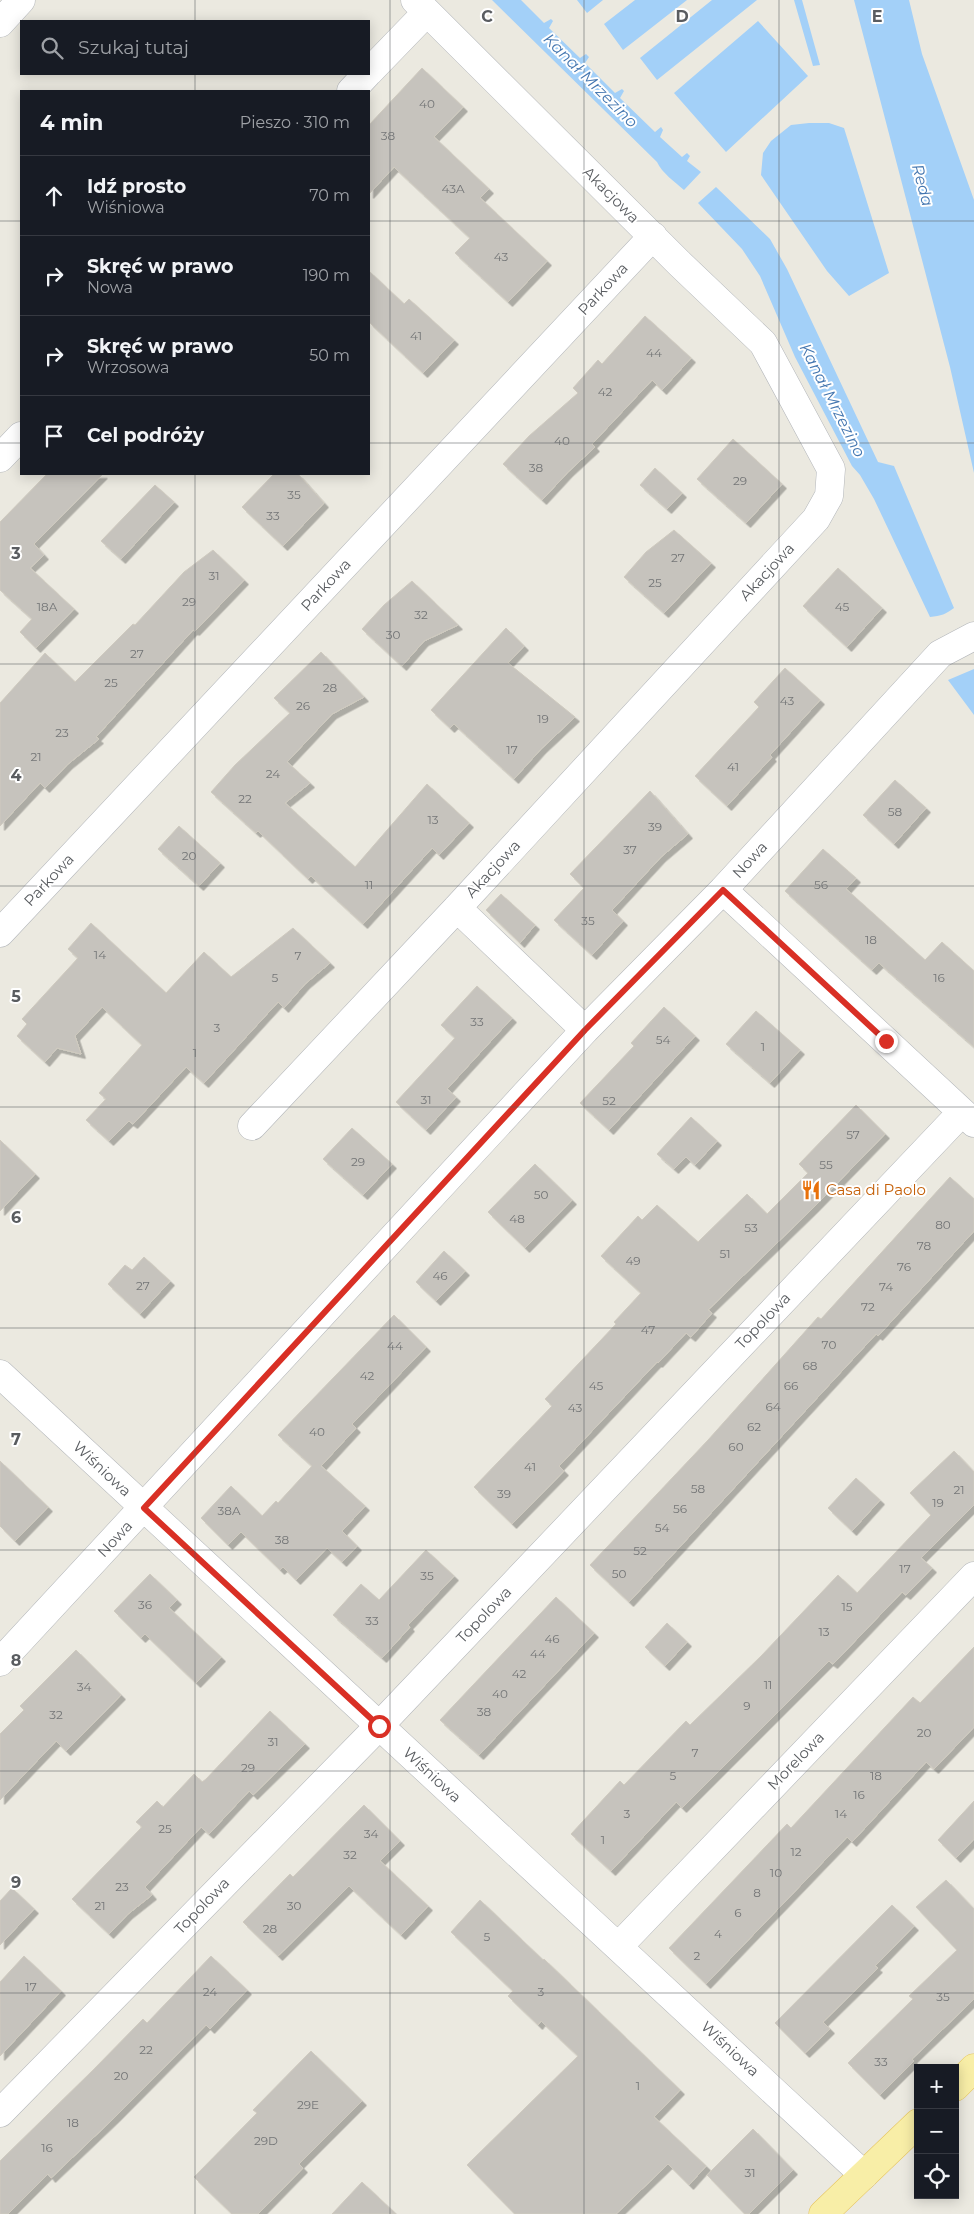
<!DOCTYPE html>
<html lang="pl">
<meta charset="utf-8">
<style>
body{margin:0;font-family:Montserrat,sans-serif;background:#242831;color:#f1f3f6}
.controls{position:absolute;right:15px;bottom:15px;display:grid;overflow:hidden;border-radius:0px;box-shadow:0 2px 12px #0003}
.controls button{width:45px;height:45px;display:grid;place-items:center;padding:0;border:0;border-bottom:1px solid #363941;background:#171b24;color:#f1f3f6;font:25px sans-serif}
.stop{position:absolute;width:15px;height:15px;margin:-11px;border:4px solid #d93025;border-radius:50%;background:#fff}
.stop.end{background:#d93025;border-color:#fff;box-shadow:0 1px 5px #0008}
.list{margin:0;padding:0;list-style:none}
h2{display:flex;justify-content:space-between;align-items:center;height:65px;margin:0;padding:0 20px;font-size:21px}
h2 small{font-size:16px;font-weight:400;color:#9ea1a6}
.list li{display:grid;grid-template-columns:32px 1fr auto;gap:15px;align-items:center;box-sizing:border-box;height:80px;padding:0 20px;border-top:1px solid #363941}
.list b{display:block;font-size:19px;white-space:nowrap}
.list p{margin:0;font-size:16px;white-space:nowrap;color:#9ea1a6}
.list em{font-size:16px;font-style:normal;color:#9ea1a6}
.icon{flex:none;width:28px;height:28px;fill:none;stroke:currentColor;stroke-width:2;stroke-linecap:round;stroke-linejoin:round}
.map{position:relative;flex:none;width:974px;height:2214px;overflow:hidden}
.search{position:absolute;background:#171b24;box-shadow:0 2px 12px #0003;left:20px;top:20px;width:350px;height:55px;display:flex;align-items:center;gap:12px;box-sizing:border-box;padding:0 18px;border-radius:0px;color:#9ea1a6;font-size:19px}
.panel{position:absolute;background:#171b24;box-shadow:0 2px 12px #0003;left:20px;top:90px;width:350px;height:385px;border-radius:0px}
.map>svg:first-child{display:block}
</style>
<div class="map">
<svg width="974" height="2214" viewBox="0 0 974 2214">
<defs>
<filter id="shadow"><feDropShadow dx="4.5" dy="4.5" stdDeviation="0" flood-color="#0004"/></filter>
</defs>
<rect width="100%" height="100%" fill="#ebe9e0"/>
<path fill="#a3d0f8" d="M492 0H521L544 23 551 19 553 21 549 28 580 58 586 54 589 57 585 63 615 93 622 89 624 91 620 98 655 132 661 127 663 130 660 137 682 157 687 153 690 156 687 161 701 172 684 190C675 182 662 173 657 162Z
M577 0H603L587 13Z
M635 0H687L623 50 604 24Z
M712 0H757L657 80 640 58Z
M794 0H802L820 65 813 66Z
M854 0H909L922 54 974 200V473L950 367Z
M758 21 808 76 726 152 674 93Z
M809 123H829L844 128 889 273 849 296 827 271 761 175 763 153 771 141 791 125Z
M716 187 770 239 787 269 878 462 894 466 954 608C946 614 941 616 930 617L874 499 860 475 852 466 795 357 760 276 742 249 698 203Z
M974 669V715L948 680Z"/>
<path fill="#c6c3bd" stroke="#cfcabf" filter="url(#shadow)" d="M422 68 463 107 434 137 489 189 480 198 547 261 508 302 455 253 470 238 394 167 369 194V125Z
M369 271 404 304 409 299 454 340 423 373 369 322Z
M645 316 691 358 662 390 652 380 592 444 595 447 568 472 542 500 503 464 529 436 578 393 573 388 598 360 602 364Z
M733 439 782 484 746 523 697 479Z
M655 468 682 493 667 509 640 485Z
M47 474H103L34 544 44 555 30 568 74 609 36 648 20 632 32 619 0 590V522Z
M274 474H298L324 503 283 546 242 507Z
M155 485 174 502 121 559 101 541Z
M674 530 711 563 664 613 624 577 646 552Z
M213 550 244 580 195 631 193 630 96 737 99 739 68 764 45 788 40 783 0 826V703L45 653 75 682 133 624 135 625 184 572Z
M838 568 882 608 847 647 803 606Z
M412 581 458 625 424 641 402 666 362 629 384 605Z
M506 628 524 646 508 663 575 717 541 749 514 779 454 724 450 728 431 710Z
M321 652 364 697 332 714 287 762 310 783 285 803 355 867 427 784 469 823 439 855 432 848 363 924 311 876 308 879 258 831 256 833 211 792 235 765 290 713 274 698Z
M785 668 820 700 770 755 772 757 727 806 695 776 759 707 754 702Z
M895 780 926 808 894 844 863 815Z
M650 791 688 834 661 857 612 910 623 921 592 955 554 920 584 888 570 874Z
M179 826 220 863 199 886 158 849Z
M823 849 856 878 846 889 925 960 942 942 974 971V1047L879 963 872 970 785 891Z
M501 894 535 925 520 943 486 910Z
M91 923 166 993 204 952 231 977 293 928 330 963 305 984 284 1008 278 1002 204 1083 186 1067 133 1124 129 1121 109 1141 86 1120 106 1099 99 1093 142 1045 102 1007 75 1036 81 1054 57 1048 45 1062 17 1036 27 1024 22 1019 78 958 68 949Z
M477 986 512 1018 447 1089 456 1097 426 1130 396 1102 455 1038 441 1025Z
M664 1007 695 1036 609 1130 580 1103 634 1046 631 1043Z
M756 1011 800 1050 770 1083 726 1044Z
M856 1105 885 1134 814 1207 708 1310 712 1313 691 1337 686 1333 658 1363 657 1362 559 1466 564 1471 512 1524 474 1487 552 1406 545 1399 616 1324 614 1322 641 1293 601 1256 638 1216 642 1220 657 1205 698 1242 747 1194 767 1214 808 1173 799 1164Z
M691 1117 717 1141 695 1165 686 1157 674 1169 657 1154Z
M352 1128 392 1164 363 1195 323 1159Z
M0 1140 35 1174 0 1211Z
M535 1164 572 1200 525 1248 488 1212Z
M950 1177 974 1199V1231L878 1336 876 1334 629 1602 590 1565 708 1440 818 1317 821 1319Z
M444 1251 465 1271 436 1301 416 1282Z
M144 1257 170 1281 140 1314 108 1284 125 1265 132 1270Z
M394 1315 426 1347 352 1424 356 1428 321 1466 365 1506 342 1531 357 1546 342 1562 327 1548 296 1580 283 1567 280 1570 241 1532 228 1545 201 1518 231 1486 262 1516 276 1501 278 1503 312 1466 278 1435Z
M954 1451 974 1472V1505L921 1558 932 1568 906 1595 902 1592 833 1664 829 1661 682 1808 676 1802 611 1871 571 1834 620 1781 624 1785 686 1721 690 1725 761 1656 838 1575 857 1593 931 1515 910 1493Z
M0 1461 48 1507 15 1541 0 1526Z
M856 1478 880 1500 852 1531 828 1508Z
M426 1550 454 1576 408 1625 410 1627 382 1658 333 1615 361 1584 379 1600Z
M150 1574 177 1600 169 1608 221 1657 196 1683 145 1634 141 1638 114 1611Z
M556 1597 594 1633 479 1755 440 1720Z
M667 1623 687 1642 665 1666 645 1647Z
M974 1647V1727L934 1769 926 1762 852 1842 847 1837 706 1984 669 1948 787 1824 791 1828 913 1697 920 1703Z
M76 1650 121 1695 66 1751 56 1741 0 1800V1734L24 1710 20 1706Z
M270 1711 305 1744 253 1795 249 1791 209 1834 201 1827 145 1887 152 1895 128 1914 109 1934 72 1899 142 1827 136 1822 157 1801 163 1807 194 1774 202 1782 206 1779Z
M974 1801V1839L956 1858 938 1840Z
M364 1805 400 1841 380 1861 428 1906 401 1935 349 1886 278 1956 243 1922 290 1874 293 1877Z
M946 1880 974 1909V1999L912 2059 914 2061 880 2095 848 2063 913 1999 909 1996 957 1950 916 1907Z
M12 1888 34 1909 0 1945V1901Z
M480 1900 543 1960 544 1959 680 2090 654 2117 706 2166 689 2185 668 2164 616 2214H515L467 2165 578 2056 541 2021 538 2025 508 1996 513 1991 451 1932Z
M892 1905 914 1926 875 1966 878 1968 823 2022 830 2029 805 2053 775 2023Z
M24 1956 61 1991 0 2056V1982Z
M211 1956 247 1990 210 2029 206 2025 116 2116 51 2178 48 2174 8 2214H0V2161L93 2070 143 2019 147 2023Z
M311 2051 362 2101 299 2164 303 2168 258 2214H232L194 2177 257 2113 253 2110Z
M753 2129 793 2170 749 2214H745L707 2175Z
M362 2182 396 2214H332Z"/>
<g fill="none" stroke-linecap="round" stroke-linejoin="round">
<defs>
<path id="minor" d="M0 23 21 0
M369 72 427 12
M351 91 367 74
M0 458 21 436
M723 890 974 1123
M457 908 585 1030
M0 933 653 236
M252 1126 457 908 816 519 829 496 831 469 763 343 679 263 415 0
M0 1374 864 2175
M0 1662 585 1030 723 890 940 654 974 636
M618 1947 974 1576
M0 2113 379 1726 962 1112"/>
<path id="major" d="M955 2087 974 2068
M823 2214 918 2123"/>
</defs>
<use href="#minor" stroke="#b3b6ba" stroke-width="29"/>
<use href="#major" stroke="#e6c45e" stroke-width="29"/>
<use href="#minor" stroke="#fff" stroke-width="28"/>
<use href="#major" stroke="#f8eea7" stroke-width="28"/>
</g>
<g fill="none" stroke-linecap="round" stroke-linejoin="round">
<path stroke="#d93025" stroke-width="6" d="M379 1726 144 1508 585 1030 723 890 886 1041"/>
</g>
<path fill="none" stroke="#595c60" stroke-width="1" stroke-opacity="0.55" d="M195 0V21M390 0V2214M584 0V2214M779 0V2214M195 74V91M0 221H21M369 221H974M0 443H21M369 443H974M195 474V2214M0 664H974M0 886H974M0 1107H974M0 1328H974M0 1550H974M0 1771H974M0 1993H974"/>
<defs>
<symbol id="restaurant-bare" viewBox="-9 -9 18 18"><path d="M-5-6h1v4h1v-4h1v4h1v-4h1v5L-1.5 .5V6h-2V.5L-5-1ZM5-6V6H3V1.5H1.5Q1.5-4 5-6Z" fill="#e8710a" stroke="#fff" stroke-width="2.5" paint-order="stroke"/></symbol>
</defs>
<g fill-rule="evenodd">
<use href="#restaurant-bare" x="797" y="1176" width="28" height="28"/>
</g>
<g text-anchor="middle" stroke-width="4" stroke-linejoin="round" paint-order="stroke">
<g font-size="12" fill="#747677">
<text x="427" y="108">40</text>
<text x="388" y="140">38</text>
<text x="453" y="193">43A</text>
<text x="501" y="261">43</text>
<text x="416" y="340">41</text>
<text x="654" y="357">44</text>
<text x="605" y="396">42</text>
<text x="562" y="445">40</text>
<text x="536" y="472">38</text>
<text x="740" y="485">29</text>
<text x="294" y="499">35</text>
<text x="273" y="520">33</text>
<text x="678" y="562">27</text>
<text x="214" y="580">31</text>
<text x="655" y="587">25</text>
<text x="189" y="606">29</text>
<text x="47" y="611">18A</text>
<text x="842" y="611">45</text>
<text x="421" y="619">32</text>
<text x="393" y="639">30</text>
<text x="137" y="658">27</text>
<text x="111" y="687">25</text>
<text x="330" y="692">28</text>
<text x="787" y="705">43</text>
<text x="303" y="710">26</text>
<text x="543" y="723">19</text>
<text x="62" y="737">23</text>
<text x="512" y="754">17</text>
<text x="36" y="761">21</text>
<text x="733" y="771">41</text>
<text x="273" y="778">24</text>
<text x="245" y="803">22</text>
<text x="895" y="816">58</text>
<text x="433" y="824">13</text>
<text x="655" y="831">39</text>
<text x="630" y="854">37</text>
<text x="189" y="860">20</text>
<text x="369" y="889">11</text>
<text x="821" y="889">56</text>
<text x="588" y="925">35</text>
<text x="871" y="944">18</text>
<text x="100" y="959">14</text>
<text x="298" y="960">7</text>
<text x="275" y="982">5</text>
<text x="939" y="982">16</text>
<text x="477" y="1026">33</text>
<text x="217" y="1032">3</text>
<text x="663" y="1044">54</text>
<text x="763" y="1051">1</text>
<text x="195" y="1057">1</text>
<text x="426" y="1104">31</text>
<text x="609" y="1105">52</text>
<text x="853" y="1139">57</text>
<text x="358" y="1166">29</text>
<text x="826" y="1169">55</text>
<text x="541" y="1199">50</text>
<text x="517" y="1223">48</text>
<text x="943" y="1229">80</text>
<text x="751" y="1232">53</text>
<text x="924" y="1250">78</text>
<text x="725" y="1258">51</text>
<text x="633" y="1265">49</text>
<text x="904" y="1271">76</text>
<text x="440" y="1280">46</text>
<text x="143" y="1290">27</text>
<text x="886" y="1291">74</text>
<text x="868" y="1311">72</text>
<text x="648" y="1334">47</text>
<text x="829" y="1349">70</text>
<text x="395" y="1350">44</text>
<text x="810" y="1370">68</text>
<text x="367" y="1380">42</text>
<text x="596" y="1390">45</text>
<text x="791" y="1390">66</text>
<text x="773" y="1411">64</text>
<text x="575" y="1412">43</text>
<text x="754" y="1431">62</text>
<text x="317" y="1436">40</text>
<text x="736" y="1451">60</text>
<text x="530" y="1471">41</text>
<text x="698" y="1493">58</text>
<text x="959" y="1494">21</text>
<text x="504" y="1498">39</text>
<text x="938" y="1507">19</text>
<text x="680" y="1513">56</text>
<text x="229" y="1515">38A</text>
<text x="662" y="1532">54</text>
<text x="282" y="1544">38</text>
<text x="640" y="1555">52</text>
<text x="905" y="1573">17</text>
<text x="619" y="1578">50</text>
<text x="427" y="1580">35</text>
<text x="145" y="1609">36</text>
<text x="847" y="1611">15</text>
<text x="372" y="1625">33</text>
<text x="824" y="1636">13</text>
<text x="552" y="1643">46</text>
<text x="538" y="1658">44</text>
<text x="519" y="1678">42</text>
<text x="768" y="1689">11</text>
<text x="84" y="1691">34</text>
<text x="500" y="1698">40</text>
<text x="747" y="1710">9</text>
<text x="484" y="1716">38</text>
<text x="56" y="1719">32</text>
<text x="924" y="1737">20</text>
<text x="273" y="1746">31</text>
<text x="695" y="1757">7</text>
<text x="248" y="1772">29</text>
<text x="673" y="1780">5</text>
<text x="876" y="1780">18</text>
<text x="859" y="1799">16</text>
<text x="627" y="1818">3</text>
<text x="841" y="1818">14</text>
<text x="165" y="1833">25</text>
<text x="371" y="1838">34</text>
<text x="603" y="1844">1</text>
<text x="796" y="1856">12</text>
<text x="350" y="1859">32</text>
<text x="776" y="1877">10</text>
<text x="122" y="1891">23</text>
<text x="757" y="1897">8</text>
<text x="100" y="1910">21</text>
<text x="294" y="1910">30</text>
<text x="738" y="1917">6</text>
<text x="270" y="1933">28</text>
<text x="718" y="1938">4</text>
<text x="487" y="1941">5</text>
<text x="697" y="1960">2</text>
<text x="31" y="1991">17</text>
<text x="210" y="1996">24</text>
<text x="541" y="1996">3</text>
<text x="943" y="2001">35</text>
<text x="146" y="2054">22</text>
<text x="881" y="2066">33</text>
<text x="121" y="2080">20</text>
<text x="638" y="2090">1</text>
<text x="308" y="2109">29E</text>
<text x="73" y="2127">18</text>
<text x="266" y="2145">29D</text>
<text x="47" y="2152">16</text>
<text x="750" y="2177">31</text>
</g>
<g font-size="15" fill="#595c60" stroke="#fff">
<text transform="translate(611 195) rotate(45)" y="5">Akacjowa</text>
<text transform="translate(603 289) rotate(-47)" y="5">Parkowa</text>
<text transform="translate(767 572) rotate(-47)" y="5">Akacjowa</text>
<text transform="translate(326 585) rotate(-47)" y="5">Parkowa</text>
<text transform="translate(750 860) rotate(-47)" y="5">Nowa</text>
<text transform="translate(493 869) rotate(-47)" y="5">Akacjowa</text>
<text transform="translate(49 880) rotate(-47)" y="5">Parkowa</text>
<text transform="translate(763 1321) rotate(-46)" y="5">Topolowa</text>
<text transform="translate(102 1469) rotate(43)" y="5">Wiśniowa</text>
<text transform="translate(115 1539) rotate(-47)" y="5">Nowa</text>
<text transform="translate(484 1615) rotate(-46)" y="5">Topolowa</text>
<text transform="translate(796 1761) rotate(-46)" y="5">Morelowa</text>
<text transform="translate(432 1775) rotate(43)" y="5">Wiśniowa</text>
<text transform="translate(202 1906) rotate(-46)" y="5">Topolowa</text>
<text transform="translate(730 2049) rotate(43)" y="5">Wiśniowa</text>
</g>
<g font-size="15" fill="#c56008" stroke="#fff" text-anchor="start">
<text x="826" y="1195">Casa di Paolo</text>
</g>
<g font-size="16" font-style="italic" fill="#4577b0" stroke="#fff">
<text transform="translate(591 80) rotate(45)" y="6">Kanał Mrzezino</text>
<text transform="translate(923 185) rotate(75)" y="6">Reda</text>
<text transform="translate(833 400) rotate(63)" y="6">Kanał Mrzezino</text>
</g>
</g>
<g font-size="16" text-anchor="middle" font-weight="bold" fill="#595c60" stroke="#fff" stroke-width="4" stroke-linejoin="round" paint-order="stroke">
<text x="487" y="22">C</text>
<text x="682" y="22">D</text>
<text x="877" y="22">E</text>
<text x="16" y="559">3</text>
<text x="16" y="781">4</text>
<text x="16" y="1002">5</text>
<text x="16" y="1223">6</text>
<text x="16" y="1445">7</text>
<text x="16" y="1666">8</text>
<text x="16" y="1888">9</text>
</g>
</svg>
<div class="controls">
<button>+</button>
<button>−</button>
<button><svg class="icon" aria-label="locate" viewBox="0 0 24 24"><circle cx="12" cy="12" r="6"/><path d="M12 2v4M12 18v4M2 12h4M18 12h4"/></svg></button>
</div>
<div class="stop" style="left:379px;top:1726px"></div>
<div class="stop end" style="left:886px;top:1041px"></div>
<div class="search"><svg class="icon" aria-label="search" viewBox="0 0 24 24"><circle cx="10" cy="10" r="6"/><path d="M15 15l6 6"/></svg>Szukaj tutaj</div>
<section class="panel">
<h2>4 min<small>Pieszo · 310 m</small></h2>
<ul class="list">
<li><svg class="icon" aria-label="ahead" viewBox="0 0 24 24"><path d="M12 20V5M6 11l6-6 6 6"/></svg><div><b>Idź prosto</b><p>Wiśniowa</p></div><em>70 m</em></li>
<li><svg class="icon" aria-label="right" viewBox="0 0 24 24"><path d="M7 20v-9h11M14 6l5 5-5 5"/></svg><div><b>Skręć w prawo</b><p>Nowa</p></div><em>190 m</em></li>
<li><svg class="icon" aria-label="right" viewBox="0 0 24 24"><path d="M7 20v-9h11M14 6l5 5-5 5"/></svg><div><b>Skręć w prawo</b><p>Wrzosowa</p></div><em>50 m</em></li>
<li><svg class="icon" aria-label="arrive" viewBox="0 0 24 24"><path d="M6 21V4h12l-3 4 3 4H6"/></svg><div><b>Cel podróży</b></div></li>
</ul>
</section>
</div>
